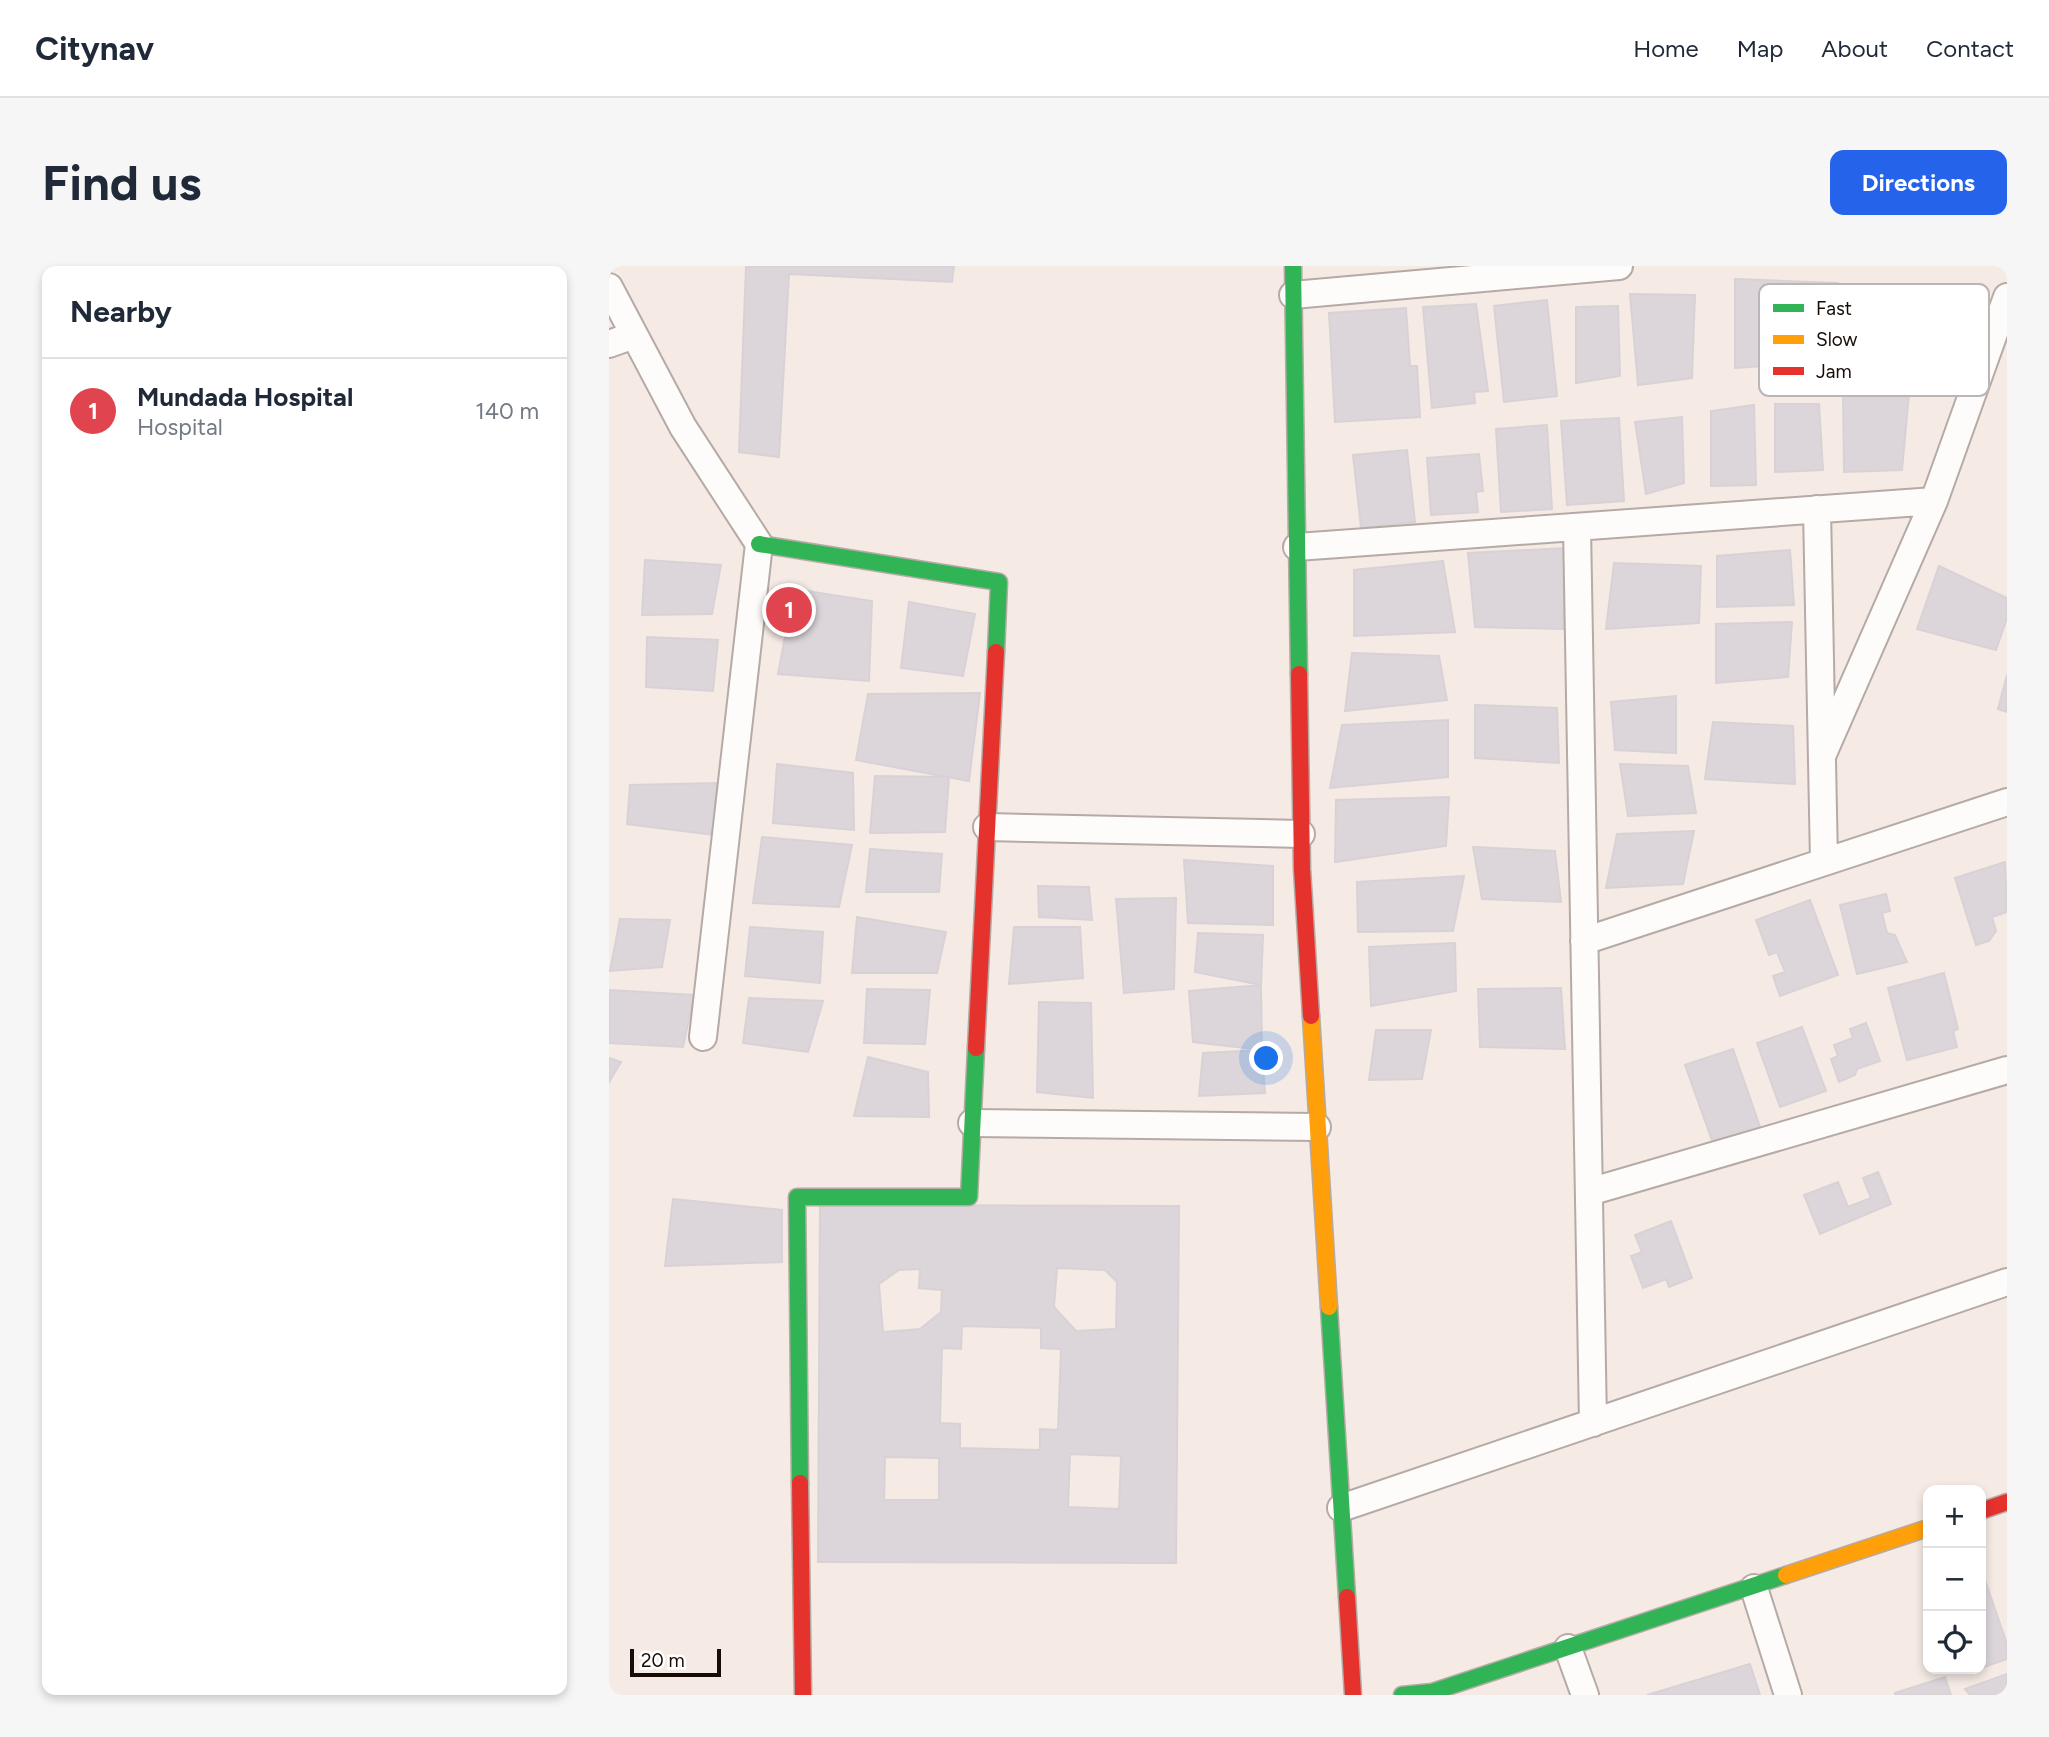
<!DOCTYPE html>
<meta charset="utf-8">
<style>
body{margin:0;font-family:Figtree,sans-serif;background:#f6f6f7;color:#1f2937}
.controls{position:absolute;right:21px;bottom:21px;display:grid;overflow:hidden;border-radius:14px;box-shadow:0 4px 10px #0003}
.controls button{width:63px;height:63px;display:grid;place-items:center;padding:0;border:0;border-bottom:2px solid #e0e1e3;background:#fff;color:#1f2937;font:35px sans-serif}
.scale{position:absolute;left:21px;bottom:18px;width:91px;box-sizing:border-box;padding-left:7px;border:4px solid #180c07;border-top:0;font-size:19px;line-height:24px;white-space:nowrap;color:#180c07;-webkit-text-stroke:5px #fff;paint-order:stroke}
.you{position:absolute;left:658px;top:793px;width:24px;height:24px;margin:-18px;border:5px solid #fff;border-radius:50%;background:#1a73e8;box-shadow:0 0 0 10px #1a73e833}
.badge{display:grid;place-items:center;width:46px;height:46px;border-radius:50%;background:#2563eb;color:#fff;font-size:23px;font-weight:700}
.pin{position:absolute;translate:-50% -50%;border:4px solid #fff;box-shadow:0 2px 7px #0006}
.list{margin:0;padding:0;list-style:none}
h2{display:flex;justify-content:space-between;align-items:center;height:91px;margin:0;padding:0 28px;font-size:30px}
h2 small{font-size:23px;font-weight:400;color:#747a83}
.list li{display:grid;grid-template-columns:46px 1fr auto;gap:21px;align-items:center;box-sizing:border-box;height:105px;padding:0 28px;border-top:2px solid #e0e1e3}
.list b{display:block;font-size:26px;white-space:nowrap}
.list p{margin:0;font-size:23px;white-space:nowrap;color:#747a83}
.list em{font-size:23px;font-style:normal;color:#747a83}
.icon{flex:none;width:38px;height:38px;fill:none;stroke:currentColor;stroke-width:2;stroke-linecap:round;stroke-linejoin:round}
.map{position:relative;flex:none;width:1398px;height:1429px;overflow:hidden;border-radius:14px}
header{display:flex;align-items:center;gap:42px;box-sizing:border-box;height:98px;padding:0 35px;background:#fff;border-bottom:2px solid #e0e1e3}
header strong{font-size:33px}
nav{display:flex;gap:38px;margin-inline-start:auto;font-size:24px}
.intro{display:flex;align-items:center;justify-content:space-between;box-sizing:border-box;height:168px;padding:0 42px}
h1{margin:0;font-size:49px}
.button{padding:18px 32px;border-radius:14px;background:#2563eb;color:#fff;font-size:24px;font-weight:700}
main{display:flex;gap:42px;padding:0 42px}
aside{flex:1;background:#fff;border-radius:14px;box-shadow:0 4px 10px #0003}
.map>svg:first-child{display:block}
</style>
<header>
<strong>Citynav</strong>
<nav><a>Home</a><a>Map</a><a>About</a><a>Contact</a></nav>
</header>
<div class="intro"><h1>Find us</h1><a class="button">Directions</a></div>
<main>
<aside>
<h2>Nearby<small></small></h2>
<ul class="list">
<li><span class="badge" style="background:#e0444e">1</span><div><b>Mundada Hospital</b><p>Hospital</p></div><em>140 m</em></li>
</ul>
</aside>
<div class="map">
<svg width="1398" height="1429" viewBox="0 0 1398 1429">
<rect width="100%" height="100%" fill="#f5eae4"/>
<path fill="#dcd6da" stroke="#d8d2d6" stroke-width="2" fill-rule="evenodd" d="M137 0H345L343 16 180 8 170 191 130 186Z
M1126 13 1229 17V95L1126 102Z
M1021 28 1086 29 1083 112 1029 119Z
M938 34 948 130 895 136 885 40Z
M867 38 879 125 865 126 866 137 823 142 814 41Z
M1009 40 1011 110 967 117V41Z
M797 42 801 100H808L811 151 726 156 720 47Z
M1301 117 1293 204 1235 206 1234 124Z
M1166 138H1210L1214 204 1166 206Z
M1145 139 1147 219 1102 220V145Z
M1073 151 1075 217 1037 228 1026 156Z
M1010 152 1015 235 958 239 952 155Z
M938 159 943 243 892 246 887 163Z
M798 184 806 256 752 262 744 189Z
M870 188 874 225 867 226 869 246 822 249 818 192Z
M957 282 954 363 866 361 859 287Z
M1181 284 1185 339 1108 341V290Z
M36 294 112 299 103 348 33 349Z
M834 295 846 366 745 370V304Z
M1005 297 1092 300 1090 357 997 363Z
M1330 300 1398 332V352L1387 384 1308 363Z
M185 323 263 335 260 415 169 408Z
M300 336 366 348 354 410 292 402Z
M1183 356 1179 411 1107 417V358Z
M38 371 109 374 104 425 37 421Z
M743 387 830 390 838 434 736 445Z
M1398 409V446L1389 443Z
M371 427 360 515 247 494 259 428Z
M1067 430V487L1006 484 1002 436Z
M866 439 948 442 950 497 866 492Z
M839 454V511L721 522 733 459Z
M1104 456 1184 460 1186 518 1096 513Z
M168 498 244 507 245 564 164 557Z
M1011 498 1079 500 1087 547 1019 550Z
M266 510 340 511 336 566 261 567Z
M109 517 107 569 18 558 21 519Z
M840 531 837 580 726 596 727 534Z
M1085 565 1074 618 997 622 1008 568Z
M153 571 243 579 230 641 144 637Z
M864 581 946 585 952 636 873 633Z
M261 583 333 588 330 626H257Z
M575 594 664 600V659L579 657Z
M1396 596 1398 646 1383 651 1387 665 1380 675 1367 679 1346 612Z
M855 610 844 665 749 666 748 616Z
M429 620 480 621 483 654 430 651Z
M1277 628 1281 645 1273 647 1278 667 1286 669 1298 696 1248 708 1231 639Z
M567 632 565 723 515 727 507 633Z
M1201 634 1229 709 1171 730 1164 710 1176 706 1168 686 1160 689 1147 654Z
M248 651 337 666 328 707H243Z
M11 653 61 654 53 701 1 705Z
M141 661 214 666 211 717 136 710Z
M405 661H471L474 712 400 718Z
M589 667 654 669 652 719 586 706Z
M846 677 847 725 762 740 760 681Z
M1335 707 1349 763 1344 765 1348 781 1298 794 1279 722Z
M652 719 653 784 584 776 580 725Z
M952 722 956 783 871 781 869 723Z
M258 723 321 724 316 778 255 777Z
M0 724 85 729 74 781 0 777Z
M140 732 214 735 199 786 134 777Z
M430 736 482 737 484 832 428 826Z
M1257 757 1271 795 1248 803 1246 809 1230 816 1222 793 1229 790 1225 779 1244 772 1241 763Z
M1193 761 1217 825 1171 841 1148 777Z
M767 764H822L813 813 760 814Z
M1124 783 1152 864 1105 880 1076 799Z
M653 784 656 827 590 830 594 787Z
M259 791 319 806 320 851 245 850Z
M0 792 12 796 0 816Z
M1269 906 1282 938 1211 968 1195 929 1229 916 1239 941 1262 932 1254 912Z
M64 933 173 944V996L56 1000Z
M211 939 570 940 567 1297 209 1296ZM448 1002 496 1004 508 1016 507 1063 467 1065 445 1041ZM311 1003 310 1022 333 1024 332 1046 311 1063 274 1066 270 1018 290 1004ZM353 1060 432 1062V1082L452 1083 449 1164 431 1163V1184L351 1182V1158L331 1157 333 1082 352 1083ZM461 1188 512 1190 510 1243 459 1241ZM276 1191 330 1192V1234H275Z
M1062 955 1083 1012 1060 1021 1057 1013 1034 1022 1022 990 1033 986 1026 969Z
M1376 1314 1398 1378V1393L1372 1402V1316Z
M1141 1398 1151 1429H1038Z
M1398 1408V1429H1361L1356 1423Z
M1336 1411 1342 1429H1286V1427Z"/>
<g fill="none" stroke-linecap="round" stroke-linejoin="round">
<defs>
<path id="street" d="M0 21 74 161 150 278 94 771
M684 29 1010 0
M0 78 25 69
M1208 243 1215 596
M968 261 984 1157
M688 281 1325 235
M1213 490 1325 235 1398 31
M378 561 692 568
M975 675 1398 536
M363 857 708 861
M980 926 1398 804
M732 1242 1398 1016
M1145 1322 1179 1429
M959 1382 976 1429"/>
<path id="fast" d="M684 0 690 408
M150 278 390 316 387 386
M720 1041 738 1331
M191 1217 188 931H360L367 782
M793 1429 823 1426 1177 1309"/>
<path id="slow" d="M702 750 720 1041
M1177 1309 1319 1262"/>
<path id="jam" d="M690 408 693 603 702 750
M367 782 387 386
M191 1217 194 1429
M1372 1245 1398 1236
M738 1331 744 1429"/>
</defs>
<use href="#street" stroke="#b5aaa5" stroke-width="30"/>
<use href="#fast" stroke="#b5aaa5" stroke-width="19"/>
<use href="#slow" stroke="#b5aaa5" stroke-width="19"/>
<use href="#jam" stroke="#b5aaa5" stroke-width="19"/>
<use href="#street" stroke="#fefcfb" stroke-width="26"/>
<use href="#fast" stroke="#30b455" stroke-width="16"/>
<use href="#slow" stroke="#ff9f0a" stroke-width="16"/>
<use href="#jam" stroke="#e5322d" stroke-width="16"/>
</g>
<rect x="1150" y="18" width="230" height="112" rx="10" fill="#fff" stroke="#bab6b5" stroke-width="2"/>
<rect x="1164" y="38" width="31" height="8" fill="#30b455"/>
<rect x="1164" y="69" width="31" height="9" fill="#ff9f0a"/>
<rect x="1164" y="101" width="31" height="8" fill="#e5322d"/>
<g font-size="19" fill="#180c07">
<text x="1207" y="49">Fast</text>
<text x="1207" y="80">Slow</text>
<text x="1207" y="112">Jam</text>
</g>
</svg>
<div class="controls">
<button>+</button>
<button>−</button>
<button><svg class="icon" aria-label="locate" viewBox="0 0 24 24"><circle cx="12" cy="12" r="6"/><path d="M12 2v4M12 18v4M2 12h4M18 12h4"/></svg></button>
</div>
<div class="scale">20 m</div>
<div class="you"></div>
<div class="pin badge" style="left:180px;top:344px;background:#e0444e">1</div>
</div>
</main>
